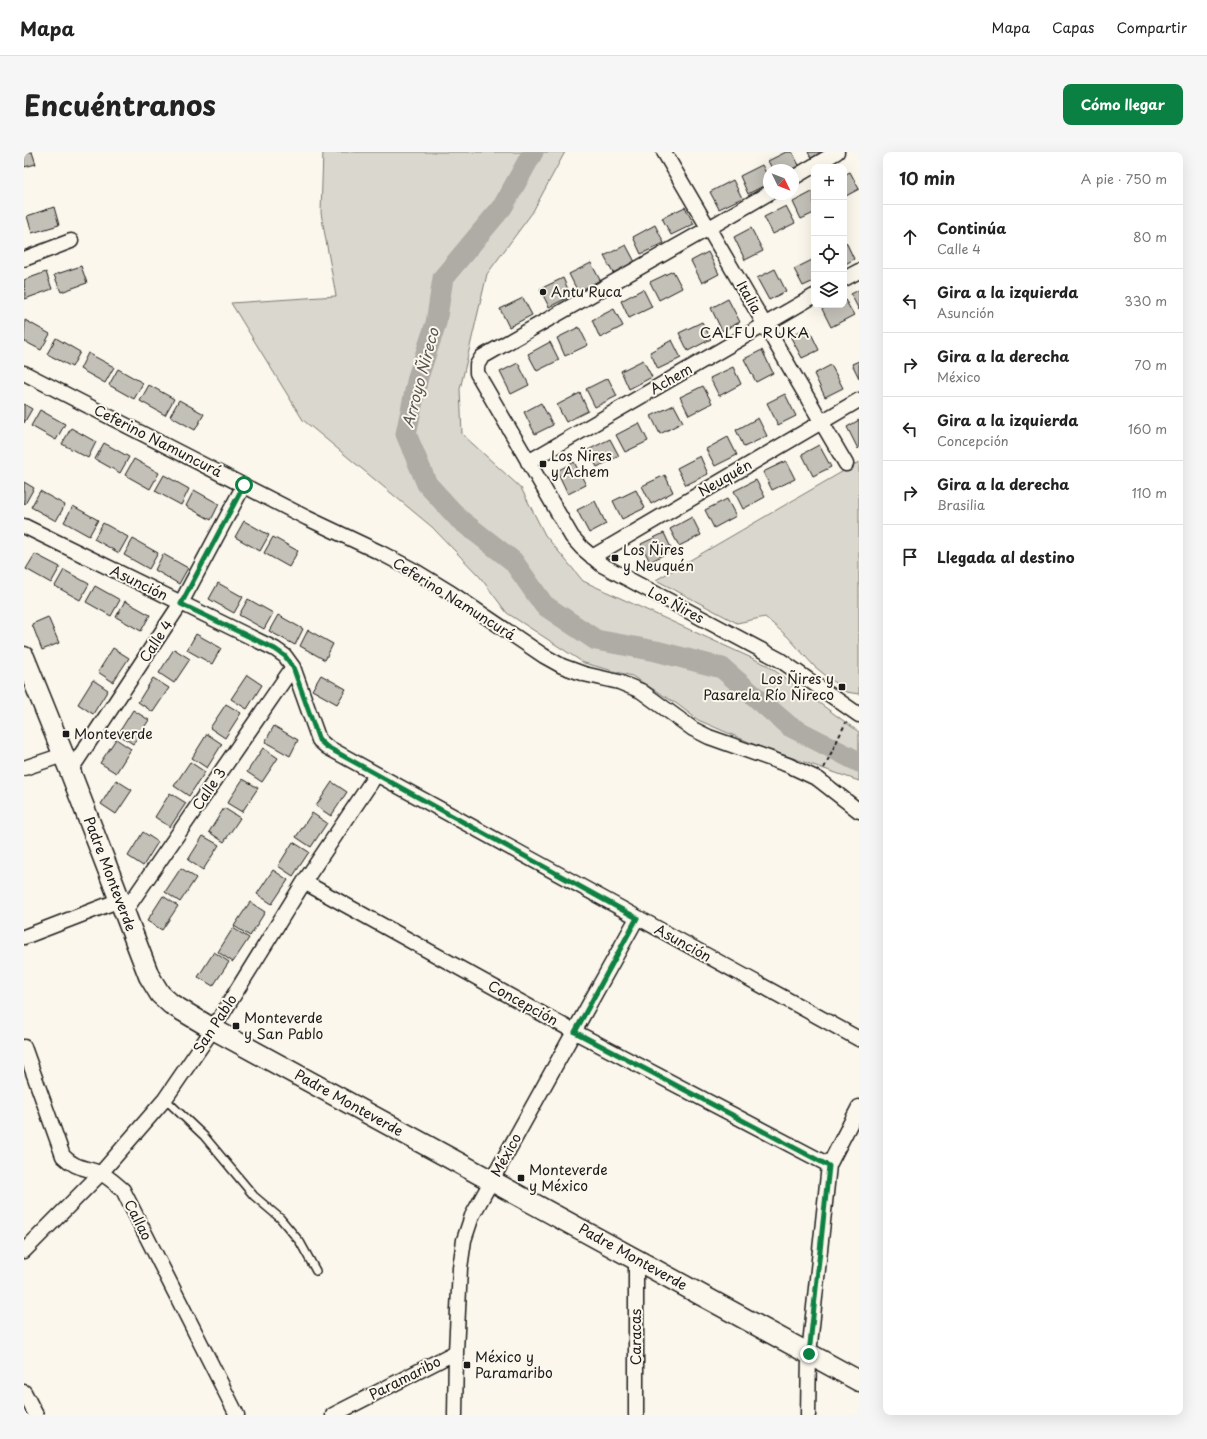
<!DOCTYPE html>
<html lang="es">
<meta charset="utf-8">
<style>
body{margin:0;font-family:"Playpen Sans",sans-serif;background:#f6f6f6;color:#222}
.controls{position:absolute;right:12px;top:12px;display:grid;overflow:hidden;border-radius:8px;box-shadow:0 4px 16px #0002}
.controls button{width:36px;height:36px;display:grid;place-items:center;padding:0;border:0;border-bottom:1px solid #e0e0e0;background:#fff;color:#222;font:20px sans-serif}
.compass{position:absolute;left:739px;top:12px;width:36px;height:36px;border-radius:50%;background:#fff;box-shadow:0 4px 16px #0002;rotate:133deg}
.stop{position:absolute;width:12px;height:12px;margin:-9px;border:3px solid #0b8043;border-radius:50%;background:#fff}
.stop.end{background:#0b8043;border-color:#fff;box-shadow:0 1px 4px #0008}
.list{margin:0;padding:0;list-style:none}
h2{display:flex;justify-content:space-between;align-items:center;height:52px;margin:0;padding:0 16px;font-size:17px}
h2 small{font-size:13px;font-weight:400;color:#767676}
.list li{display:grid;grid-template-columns:26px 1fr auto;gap:12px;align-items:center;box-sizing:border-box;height:64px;padding:0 16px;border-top:1px solid #e0e0e0}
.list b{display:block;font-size:15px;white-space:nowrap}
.list p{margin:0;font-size:13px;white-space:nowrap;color:#767676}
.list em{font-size:13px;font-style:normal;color:#767676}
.icon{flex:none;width:22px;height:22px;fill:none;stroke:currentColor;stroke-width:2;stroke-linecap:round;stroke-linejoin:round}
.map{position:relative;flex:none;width:835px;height:1263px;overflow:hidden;border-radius:8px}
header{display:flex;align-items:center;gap:24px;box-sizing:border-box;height:56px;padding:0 20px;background:#fff;border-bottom:1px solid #e0e0e0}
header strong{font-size:19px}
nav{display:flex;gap:22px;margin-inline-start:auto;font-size:14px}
.intro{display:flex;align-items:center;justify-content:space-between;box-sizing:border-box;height:96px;padding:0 24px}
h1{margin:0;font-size:28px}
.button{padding:10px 18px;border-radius:8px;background:#0b8043;color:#fff;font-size:14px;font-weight:700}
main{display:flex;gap:24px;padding:0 24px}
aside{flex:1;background:#fff;border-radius:8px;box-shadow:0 4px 16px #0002}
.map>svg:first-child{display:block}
</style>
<header>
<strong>Mapa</strong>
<nav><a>Mapa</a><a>Capas</a><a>Compartir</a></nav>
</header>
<div class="intro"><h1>Encuéntranos</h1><a class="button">Cómo llegar</a></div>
<main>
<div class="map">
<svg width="835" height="1263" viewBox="0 0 835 1263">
<rect width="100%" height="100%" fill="#fbf7ec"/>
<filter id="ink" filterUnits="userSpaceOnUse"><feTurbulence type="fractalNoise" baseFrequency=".025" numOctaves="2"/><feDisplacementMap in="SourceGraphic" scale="8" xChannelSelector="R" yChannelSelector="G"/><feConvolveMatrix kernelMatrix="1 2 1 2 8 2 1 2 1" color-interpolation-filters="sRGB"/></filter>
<g filter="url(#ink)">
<path fill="#dad7ce" stroke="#7b7a75" d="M299 0H541L508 61 463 122 436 237 438 282 497 336 521 383 559 429 743 513 835 580V629L734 594 674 568 653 552 608 524 560 511 483 461 456 425 408 375 279 268 207 151 312 144 297 61Z
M835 310V542L822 540 790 514 764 485 741 465 713 471 632 428Z"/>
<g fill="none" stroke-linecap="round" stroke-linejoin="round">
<path stroke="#afaca5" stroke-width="21" d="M509 0 479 54 419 126 412 171 394 225 382 282 403 332 435 367 489 409 520 453 572 488 632 499 698 516 765 574 835 610"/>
</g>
<path fill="#c3c0b8" stroke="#1c1c1c" d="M0 0H8L12 12 0 15Z
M762 0H768L776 15 769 18H749L744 9Z
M784 0H804L788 8Z
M738 13 745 27V31L724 42 716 24Z
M826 20 835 37 820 45V23Z
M709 28 718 46 695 57 686 40Z
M790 39V61L777 67 769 50Z
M762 54 771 71 749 82 740 65Z
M30 55 35 73 8 81 3 64Z
M661 55 670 72 647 83 638 66Z
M631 73 640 91 617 102 609 85Z
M727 76 739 99 721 108 710 85Z
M822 90 830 107 820 113V91Z
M602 93 611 110 589 121 580 104Z
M684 100 695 122 678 131 667 109Z
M790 107V129L779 134 770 117Z
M567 111 576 128 554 140 545 122Z
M57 114 63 131 37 140 30 123Z
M751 117 762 139 745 148 733 126Z
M649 119 658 136 635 148 626 130Z
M22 120 28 137 1 147 0 128Z
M539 126 547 144 525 155 516 137Z
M619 137 628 155 605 166 597 149Z
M835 138V158L827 142Z
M499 146 508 163 485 175 476 157Z
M820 146 830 163 807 175 798 157 806 153H820Z
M704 147 716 170 698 179 687 156Z
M590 157 599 174 576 186 568 168Z
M1 168 26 182 17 198 0 189Z
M678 170 687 187 664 199 655 181Z
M555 175 564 193 541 204 533 186Z
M784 175 795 198 778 206 766 184Z
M32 186 56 200 48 215 23 202Z
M648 188 657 206 634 217 626 200Z
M526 190 535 208 513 219 504 202Z
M738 198 749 221 732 230 720 207Z
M64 201 90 215 81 231 56 217Z
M619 208 628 225 605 237 597 219Z
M835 209V226L828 212Z
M494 211 505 233 487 242 476 220Z
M807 213 819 236 801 245 790 222Z
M709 215 717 232 695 244 686 226Z
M94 217 119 231 110 247 85 233Z
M584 226 593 244 571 255 562 237Z
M125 233 150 247 141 263 116 249Z
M679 234 688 251 665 263 656 245Z
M556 241 564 259 542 270 533 253Z
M761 242 772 264 754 273 743 251Z
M155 248 180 262 171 278 146 264Z
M517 251 529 273 511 282 500 260Z
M0 252 8 257 0 271Z
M650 253 659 270 636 282 627 264Z
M16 258 41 272 32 288 7 274Z
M734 266 743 284 720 295 712 278Z
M835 268V296L834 297 823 275Z
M615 271 624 289 601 300 592 283Z
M47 276 72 290 64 306 38 292Z
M704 285 713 303 691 314 682 297Z
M586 287 595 304 573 315 564 298Z
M80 291 105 305 96 321 71 307Z
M795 293 807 315 789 324 778 302Z
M676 304 684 322 662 333 653 316Z
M110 307 135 321 126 337 101 323Z
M762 309 771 327 748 338 739 320Z
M550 310 562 333 544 342 533 319Z
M140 323 165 337 157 353 131 339Z
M641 323 649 340 627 352 618 334Z
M732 328 741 345 719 357 710 339Z
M0 330 10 336 1 352 0 351Z
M170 338 195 352 187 368 162 354Z
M612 338 621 356 598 367 589 349Z
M16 339 41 353 32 369 7 355Z
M703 347 712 364 690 376 681 358Z
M571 349 582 372 565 381 553 358Z
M49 354 74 368 65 384 40 370Z
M668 365 677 383 655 394 646 377Z
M220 369 245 383 236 399 211 385Z
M79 371 104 385 95 401 70 387Z
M640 381 648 398 626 410 617 392Z
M249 385 274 399 265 415 240 401Z
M109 387 134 401 125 417 100 403Z
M11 402 36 415 27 431 2 417Z
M139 402 164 416 155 432 131 418Z
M40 418 65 432 56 448 31 434Z
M194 431 219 445 210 461 185 447Z
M71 434 96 448 87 464 62 450Z
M224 447 249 461 240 477 215 463Z
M101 449 126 463 117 479 92 465Z
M254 463 279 477 271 493 245 479Z
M24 465 35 491 18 498 8 472Z
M284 478 309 492 301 508 276 494Z
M172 482 197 496 188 512 163 498Z
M89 496 105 506 89 530 74 520Z
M150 497 166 507 150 531 135 521Z
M223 523 238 533 223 557 207 547Z
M297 523 322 537 313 552 288 538Z
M129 526 145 536 129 560 114 550Z
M69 528 84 538 69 562 54 552Z
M202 552 217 561 201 586 186 576Z
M109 558 125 568 109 592 94 582Z
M250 574 274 588 266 604 241 590Z
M183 582 198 592 183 616 168 606Z
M92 587 107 597 92 621 76 611Z
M239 596 254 606 238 630 223 620Z
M166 610 181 620 165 644 150 634Z
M219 627 234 636 218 660 203 651Z
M92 628 108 638 92 662 77 652Z
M308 630 323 640 307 664 292 654Z
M146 641 162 651 146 675 131 665Z
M200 656 216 666 200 690 185 680Z
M288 661 303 671 287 695 272 685Z
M119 680 134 690 119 714 104 704Z
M179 684 195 693 179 718 164 708Z
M269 690 285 700 269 724 254 714Z
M157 716 172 726 156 750 141 740Z
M249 718 264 728 248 752 233 742Z
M139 744 154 754 138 778 123 769Z
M226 750 241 760 226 784 210 774Z
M209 776 225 786 209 810 194 800Z
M190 800 205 810 189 834 174 825Z"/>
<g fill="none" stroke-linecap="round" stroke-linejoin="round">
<defs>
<path id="lane" d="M141 947 180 984 230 1044 256 1066 276 1090 292 1119"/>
<path id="street" d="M640 0 822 312
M769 26 813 0
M745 41 685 76 458 205 453 213V221L548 385 558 396 578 413 756 508 835 563
M0 107 47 89
M820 127 835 119
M0 221 283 366 357 401 391 419 427 441 520 504 538 514 560 522 595 530 617 539 669 577 685 585 764 613 794 627 835 659
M504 310 790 144
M0 374 251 497 261 504 269 515 295 588 303 595 835 887
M568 405 835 248
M0 616 39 603
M46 619 157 451 220 333
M280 730 551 880 805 1013
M101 759 269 515
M0 785 96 748
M0 895 39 1004C52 1017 60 1015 76 1021 85 1025 92 1032 99 1038L213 1263
M0 1099 77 1021 141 947 189 877 280 730 352 623
M0 1240 12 1263
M309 1263 432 1200
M431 1263 432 1200 436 1116 440 1088 448 1064 613 766
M612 1263V1107
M784 1263 785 1202 805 1013 835 955"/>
<path id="secondary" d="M0 505 46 619 125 824 136 842 147 852 189 877 835 1229"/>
</defs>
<use href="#lane" stroke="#1c1c1c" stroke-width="10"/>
<use href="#street" stroke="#1c1c1c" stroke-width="17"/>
<use href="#secondary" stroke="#1c1c1c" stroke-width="23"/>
<path stroke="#1c1c1c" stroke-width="2" stroke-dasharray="4 3" stroke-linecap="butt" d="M800 616 822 570"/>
<use href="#lane" stroke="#fbf7ec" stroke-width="7"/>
<use href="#street" stroke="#fbf7ec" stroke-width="14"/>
<use href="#secondary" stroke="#fbf7ec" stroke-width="20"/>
</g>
</g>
<g fill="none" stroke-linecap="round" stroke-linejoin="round" filter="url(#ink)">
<path stroke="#0b8043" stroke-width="5" d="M220 333 157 452 251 497 261 504 269 515 295 588 303 595 613 766 551 880 805 1014 785 1202"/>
</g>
<g fill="#1c1c1c" stroke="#fbf7ec" stroke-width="1.5">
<circle cx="519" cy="140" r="4"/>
<rect x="515" y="308" width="8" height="8" rx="2"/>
<rect x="587" y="402" width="8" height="8" rx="2"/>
<rect x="814" y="531" width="8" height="8" rx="2"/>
<rect x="38" y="578" width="8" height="8" rx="2"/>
<rect x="208" y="870" width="8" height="8" rx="2"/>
<rect x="493" y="1022" width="8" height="8" rx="2"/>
<rect x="439" y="1209" width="8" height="8" rx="2"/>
</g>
<g text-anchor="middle" stroke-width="4" stroke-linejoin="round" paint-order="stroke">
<g font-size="14" fill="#1c1c1c" stroke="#fbf7ec" text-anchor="start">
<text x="527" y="145">Antu Ruca</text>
<text x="527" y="309">Los Ñires<tspan x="527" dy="16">y Achem</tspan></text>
<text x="599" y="403">Los Ñires<tspan x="599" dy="16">y Neuquén</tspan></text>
<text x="810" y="532" text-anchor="end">Los Ñires y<tspan x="810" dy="16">Pasarela Río Ñireco</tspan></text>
<text x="50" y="587">Monteverde</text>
<text x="220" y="871">Monteverde<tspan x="220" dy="16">y San Pablo</tspan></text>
<text x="505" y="1023">Monteverde<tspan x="505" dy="16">y México</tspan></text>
<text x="451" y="1210">México y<tspan x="451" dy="16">Paramaribo</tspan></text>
</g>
<g font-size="14" fill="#1c1c1c" stroke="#fbf7ec">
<text transform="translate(725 145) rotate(60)" y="5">Italia</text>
<text transform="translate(647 227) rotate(-30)" y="5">Achem</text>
<text transform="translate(134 289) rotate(27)" y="5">Ceferino Namuncurá</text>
<text transform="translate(701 326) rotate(-30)" y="5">Neuquén</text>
<text transform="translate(115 431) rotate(26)" y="5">Asunción</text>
<text transform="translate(430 447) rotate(32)" y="5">Ceferino Namuncurá</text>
<text transform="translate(652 453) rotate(28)" y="5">Los Ñires</text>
<text transform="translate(132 489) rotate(-57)" y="5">Calle 4</text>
<text transform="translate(185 637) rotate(-56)" y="5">Calle 3</text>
<text transform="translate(86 722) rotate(69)" y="5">Padre Monteverde</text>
<text transform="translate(659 791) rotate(29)" y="5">Asunción</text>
<text transform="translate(499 851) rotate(29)" y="5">Concepción</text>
<text transform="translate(191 872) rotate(-57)" y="5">San Pablo</text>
<text transform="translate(325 951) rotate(29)" y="5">Padre Monteverde</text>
<text transform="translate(482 1003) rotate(-61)" y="5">México</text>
<text transform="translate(114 1068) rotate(63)" y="5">Callao</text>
<text transform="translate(609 1105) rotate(29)" y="5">Padre Monteverde</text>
<text transform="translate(612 1185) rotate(-90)" y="5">Caracas</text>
<text transform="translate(381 1226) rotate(-27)" y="5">Paramaribo</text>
</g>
<g font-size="15" letter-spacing="1" fill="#1c1c1c" stroke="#fbf7ec">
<text x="731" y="186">CALFU RUKA</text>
</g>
<g font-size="15" font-style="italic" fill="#575653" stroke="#fbf7ec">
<text transform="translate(397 226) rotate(-75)" y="5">Arroyo Ñireco</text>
</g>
</g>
</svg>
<div class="controls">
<button>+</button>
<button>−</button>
<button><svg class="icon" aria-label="locate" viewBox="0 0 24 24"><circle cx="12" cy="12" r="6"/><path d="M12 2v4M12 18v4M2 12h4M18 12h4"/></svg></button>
<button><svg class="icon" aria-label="layers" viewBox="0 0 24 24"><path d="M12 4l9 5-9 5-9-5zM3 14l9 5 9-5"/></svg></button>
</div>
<svg class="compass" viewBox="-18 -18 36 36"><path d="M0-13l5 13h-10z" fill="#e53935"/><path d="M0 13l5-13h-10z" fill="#767676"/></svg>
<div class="stop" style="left:220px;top:333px"></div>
<div class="stop end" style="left:785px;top:1202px"></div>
</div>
<aside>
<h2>10 min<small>A pie · 750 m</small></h2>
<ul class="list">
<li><svg class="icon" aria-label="ahead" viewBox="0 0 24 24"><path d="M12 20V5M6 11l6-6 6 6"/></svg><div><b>Continúa</b><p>Calle 4</p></div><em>80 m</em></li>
<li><svg class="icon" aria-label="left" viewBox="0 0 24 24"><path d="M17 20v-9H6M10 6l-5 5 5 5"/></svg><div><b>Gira a la izquierda</b><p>Asunción</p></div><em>330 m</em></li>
<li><svg class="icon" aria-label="right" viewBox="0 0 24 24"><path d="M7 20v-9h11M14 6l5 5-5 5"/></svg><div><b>Gira a la derecha</b><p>México</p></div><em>70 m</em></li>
<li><svg class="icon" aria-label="left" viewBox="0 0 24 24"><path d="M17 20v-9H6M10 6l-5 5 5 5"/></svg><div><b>Gira a la izquierda</b><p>Concepción</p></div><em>160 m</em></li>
<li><svg class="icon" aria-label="right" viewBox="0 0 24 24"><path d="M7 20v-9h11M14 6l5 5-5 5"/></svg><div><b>Gira a la derecha</b><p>Brasilia</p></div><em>110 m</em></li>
<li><svg class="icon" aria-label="arrive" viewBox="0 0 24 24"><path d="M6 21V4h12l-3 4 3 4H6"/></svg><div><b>Llegada al destino</b></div></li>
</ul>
</aside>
</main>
